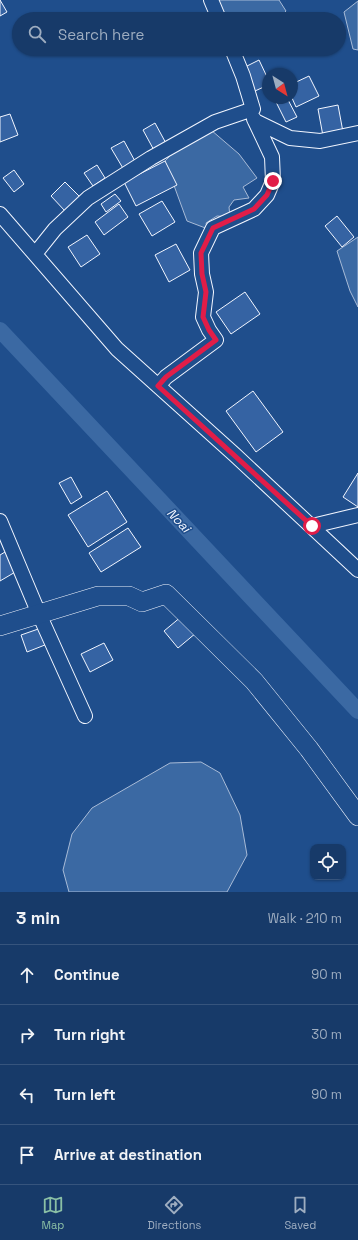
<!DOCTYPE html>
<meta charset="utf-8">
<style>
body{margin:0;font-family:"Space Grotesk",sans-serif;background:#244571;color:#f1f3f6}
.controls{position:absolute;right:12px;bottom:12px;display:grid;overflow:hidden;border-radius:8px;box-shadow:0 1px 3px #0004}
.controls button{width:36px;height:36px;display:grid;place-items:center;padding:0;border:0;border-bottom:1px solid #36547d;background:#173a69;color:#f1f3f6;font:20px sans-serif}
.compass{position:absolute;left:262px;top:68px;width:36px;height:36px;border-radius:50%;background:#173a69;box-shadow:0 1px 3px #0004;rotate:144deg}
.stop{position:absolute;width:12px;height:12px;margin:-9px;border:3px solid #e11d48;border-radius:50%;background:#fff}
.stop.end{background:#e11d48;border-color:#fff;box-shadow:0 1px 4px #0008}
.list{margin:0;padding:0;list-style:none}
h2{display:flex;justify-content:space-between;align-items:center;height:52px;margin:0;padding:0 16px;font-size:17px}
h2 small{font-size:13px;font-weight:400;color:#9eadc0}
.list li{display:grid;grid-template-columns:26px 1fr auto;gap:12px;align-items:center;box-sizing:border-box;height:60px;padding:0 16px;border-top:1px solid #36547d}
.list b{display:block;font-size:15px;white-space:nowrap}
.list em{font-size:13px;font-style:normal;color:#9eadc0}
.icon{flex:none;width:22px;height:22px;fill:none;stroke:currentColor;stroke-width:2;stroke-linecap:round;stroke-linejoin:round}
.map{position:relative;flex:none;width:358px;height:892px;overflow:hidden}
.search{position:absolute;background:#173a69;box-shadow:0 1px 3px #0004;left:12px;right:12px;top:12px;height:44px;display:flex;align-items:center;gap:10px;box-sizing:border-box;padding:0 14px;border-radius:22px;color:#9eadc0;font-size:15px}
.sheet{height:292px;background:#173a69}
nav{display:flex;justify-content:space-around;align-items:center;box-sizing:border-box;height:56px;border-top:1px solid #36547d;background:#173a69;font-size:11px;color:#9eadc0}
nav a{display:grid;justify-items:center;gap:2px}
nav .on{color:#8abfa5}
.map>svg:first-child{display:block}
</style>
<div class="map">
<svg width="358" height="892" viewBox="0 0 358 892">
<rect width="100%" height="100%" fill="#1f4e8c"/>
<path fill="#3b69a3" stroke="#a8bbd7" d="M206 0H279L286 11 278 19H212Z
M358 1V50L353 49 344 12Z
M211 130 239 154 257 178 243 187 249 198 234 200 229 207 230 217 217 216 206 223 208 229 187 221 165 161 171 155Z
M358 237V307L350 291 337 251Z
M201 762 220 773 240 815 247 855 227 892H69L63 870 72 834 92 808 170 763Z"/>
<g fill="none" stroke-linecap="round" stroke-linejoin="round">
<path stroke="#3b69a3" stroke-width="16" d="M0 330 358 711"/>
</g>
<path fill="#3563a3" stroke="#f2f6ff" d="M0 0 7 12 0 16Z
M259 60 268 79V85L255 91 243 68Z
M309 76 319 96 296 107 292 98V84Z
M279 98H287L297 117 286 122 275 100Z
M338 105 343 132 323 136 318 109Z
M10 114 18 135 0 142V117Z
M155 123 168 147 156 154 143 130Z
M124 141 136 163 124 170 111 148Z
M165 161 177 185 136 206 124 182Z
M97 165 105 178 93 186 84 173Z
M14 170 24 184 14 192 3 178Z
M65 182 80 197 65 211 51 196Z
M115 194 121 201 106 212 101 204Z
M162 201 175 222 152 236 139 214Z
M119 204 128 217 104 235 95 222Z
M337 216 354 237 342 247 325 226Z
M87 235 100 254 81 267 68 247Z
M176 244 190 270 169 282 155 255Z
M245 292 260 314 231 334 216 312Z
M253 391 283 432 256 452 226 411Z
M358 473V507L343 497Z
M71 477 82 497 71 504 59 483Z
M107 491 127 522 88 547 68 515Z
M128 528 141 547 101 572 89 553Z
M5 552 17 571 0 581V555Z
M182 616 196 633 178 648 164 631Z
M44 627 50 643 27 652 21 635Z
M104 643 113 660 90 672 81 654Z"/>
<g fill="none" stroke-linecap="round" stroke-linejoin="round">
<defs>
<path id="street" d="M211 0 219 19
M254 119 255 121 290 138 320 141 358 133
M0 214 117 349 235 455 358 570
M35 254 55 229 88 198 151 158 215 122 253 109 243 76 232 49
M158 386 166 377 216 340 209 330 203 317 206 292 202 274 201 253 213 228 254 209 267 195 273 181 272 157 255 121
M0 521 39 614 85 716
M312 526 358 515"/>
<path id="secondary" d="M0 626 98 596H129L142 602 166 594 254 681 309 749 358 816"/>
</defs>
<use href="#street" stroke="#f2f6ff" stroke-width="16"/>
<use href="#secondary" stroke="#f2f6ff" stroke-width="20"/>
<use href="#street" stroke="#1f4e8c" stroke-width="14"/>
<use href="#secondary" stroke="#1f4e8c" stroke-width="19"/>
</g>
<g fill="none" stroke-linecap="round" stroke-linejoin="round">
<path stroke="#e11d48" stroke-width="5" d="M273 181 267 195 254 209 213 228 201 253 202 274 206 292 203 317 209 330 216 340 166 377 158 386 312 526"/>
</g>
<g text-anchor="middle" stroke-width="3" stroke-linejoin="round" paint-order="stroke">
<g font-size="13" font-style="italic" fill="#f2f6ff" stroke="#1f4e8c">
<text transform="translate(179 520) rotate(47)" y="5">Noai</text>
</g>
</g>
</svg>
<div class="controls">
<button><svg class="icon" aria-label="locate" viewBox="0 0 24 24"><circle cx="12" cy="12" r="6"/><path d="M12 2v4M12 18v4M2 12h4M18 12h4"/></svg></button>
</div>
<svg class="compass" viewBox="-18 -18 36 36"><path d="M0-13l5 13h-10z" fill="#e53935"/><path d="M0 13l5-13h-10z" fill="#9eadc0"/></svg>
<div class="stop" style="left:312px;top:526px"></div>
<div class="stop end" style="left:273px;top:181px"></div>
<div class="search"><svg class="icon" aria-label="search" viewBox="0 0 24 24"><circle cx="10" cy="10" r="6"/><path d="M15 15l6 6"/></svg>Search here</div>
</div>
<section class="sheet">
<h2>3 min<small>Walk · 210 m</small></h2>
<ul class="list">
<li><svg class="icon" aria-label="ahead" viewBox="0 0 24 24"><path d="M12 20V5M6 11l6-6 6 6"/></svg><div><b>Continue</b></div><em>90 m</em></li>
<li><svg class="icon" aria-label="right" viewBox="0 0 24 24"><path d="M7 20v-9h11M14 6l5 5-5 5"/></svg><div><b>Turn right</b></div><em>30 m</em></li>
<li><svg class="icon" aria-label="left" viewBox="0 0 24 24"><path d="M17 20v-9H6M10 6l-5 5 5 5"/></svg><div><b>Turn left</b></div><em>90 m</em></li>
<li><svg class="icon" aria-label="arrive" viewBox="0 0 24 24"><path d="M6 21V4h12l-3 4 3 4H6"/></svg><div><b>Arrive at destination</b></div></li>
</ul>
</section>
<nav>
<a class="on"><svg class="icon" aria-label="map" viewBox="0 0 24 24"><path d="M3 6l6-2 6 2 6-2v14l-6 2-6-2-6 2zM9 4v14M15 6v14"/></svg>Map</a>
<a><svg class="icon" aria-label="directions" viewBox="0 0 24 24"><path d="M12 3l9 9-9 9-9-9zM9 14v-3h6M13 9l2 2-2 2"/></svg>Directions</a>
<a><svg class="icon" aria-label="saved" viewBox="0 0 24 24"><path d="M7 4h10v16l-5-4-5 4z"/></svg>Saved</a>
</nav>
